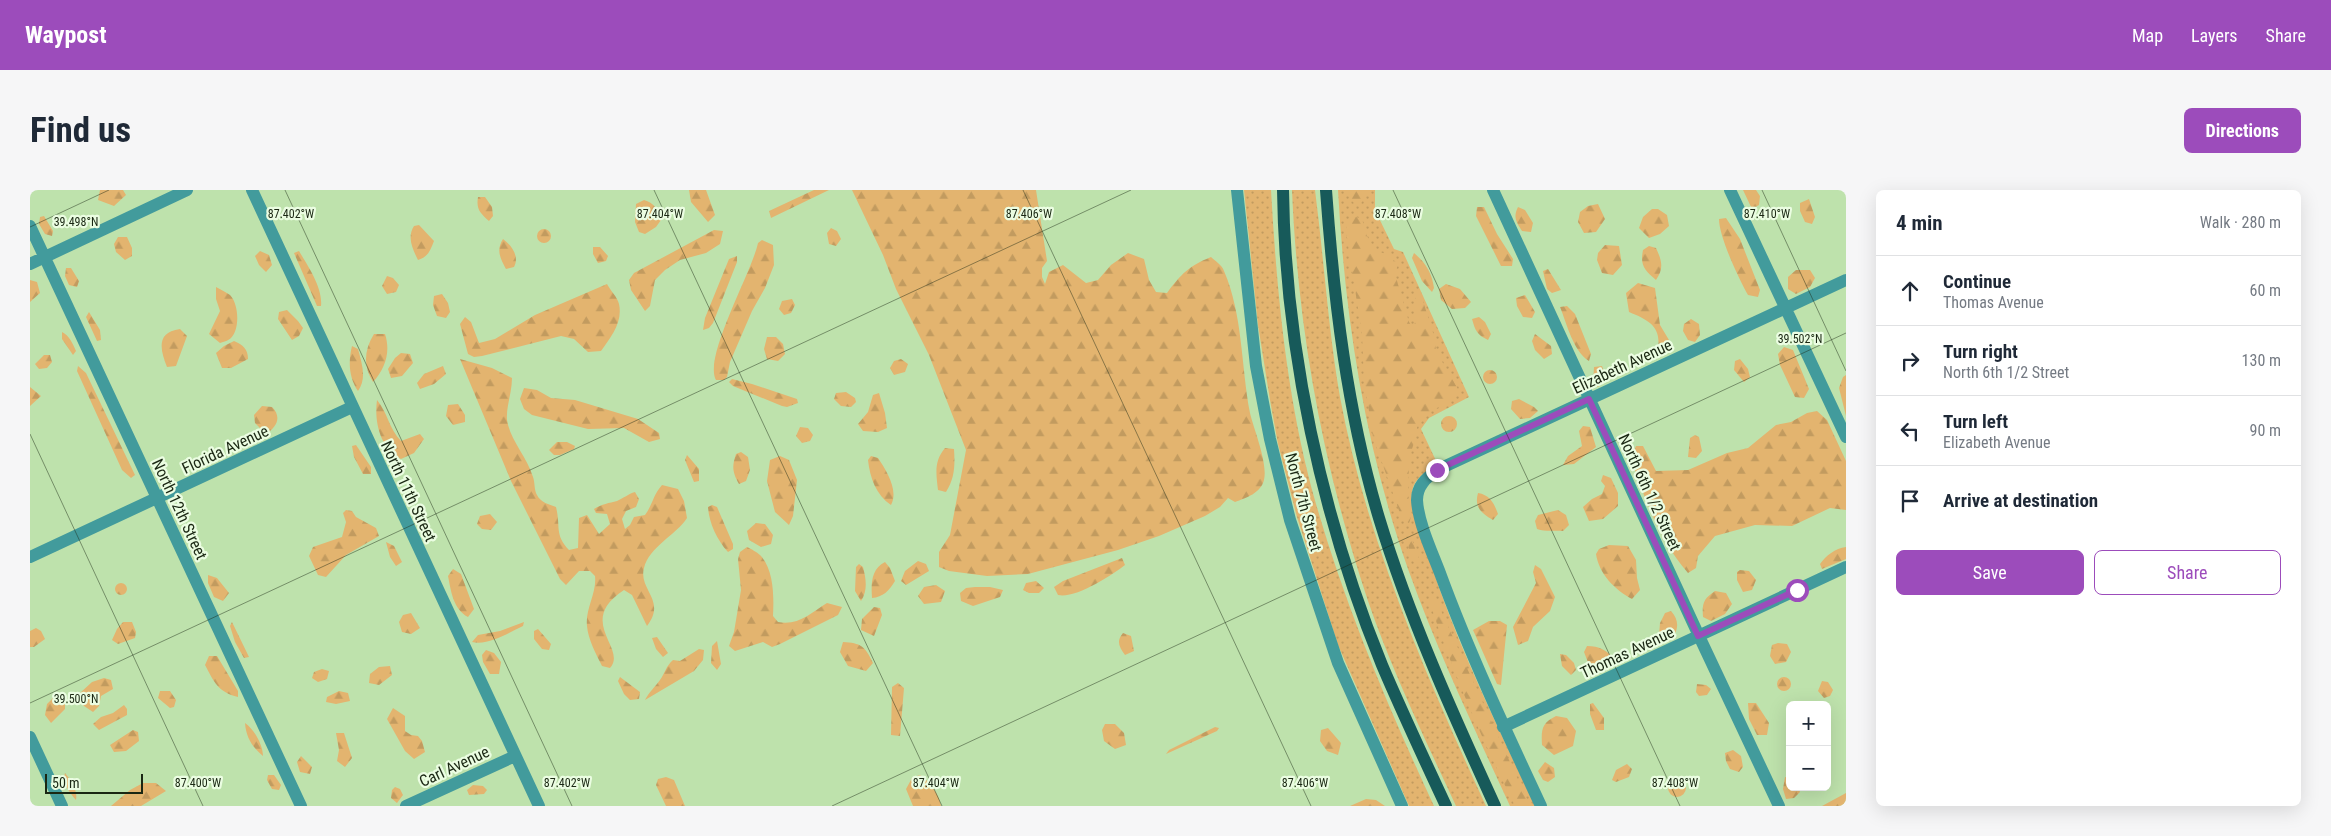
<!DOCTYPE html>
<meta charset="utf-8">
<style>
body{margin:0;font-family:"Roboto Condensed",sans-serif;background:#f6f6f7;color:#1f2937}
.controls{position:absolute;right:15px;bottom:15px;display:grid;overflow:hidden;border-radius:8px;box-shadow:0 5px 20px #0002}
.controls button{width:45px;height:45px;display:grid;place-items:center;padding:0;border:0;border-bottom:1px solid #e0e1e3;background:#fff;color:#1f2937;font:25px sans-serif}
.scale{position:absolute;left:15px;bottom:12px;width:98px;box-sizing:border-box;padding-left:5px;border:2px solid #1a2713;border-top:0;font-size:14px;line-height:18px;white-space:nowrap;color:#1a2713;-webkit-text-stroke:4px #ebfde2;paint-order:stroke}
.stop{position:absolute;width:15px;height:15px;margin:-11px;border:4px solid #9c4cbb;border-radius:50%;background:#fff}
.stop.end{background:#9c4cbb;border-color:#fff;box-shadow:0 1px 5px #0008}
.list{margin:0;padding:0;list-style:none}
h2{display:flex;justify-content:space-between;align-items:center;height:65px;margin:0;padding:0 20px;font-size:21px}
h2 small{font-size:16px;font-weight:400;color:#747a83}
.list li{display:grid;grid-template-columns:32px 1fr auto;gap:15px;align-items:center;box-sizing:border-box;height:70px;padding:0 20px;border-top:1px solid #e0e1e3}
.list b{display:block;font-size:19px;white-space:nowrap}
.list p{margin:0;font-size:16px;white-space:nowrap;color:#747a83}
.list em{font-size:16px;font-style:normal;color:#747a83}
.actions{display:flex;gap:10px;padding:15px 20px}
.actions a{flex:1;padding:11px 0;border:1px solid #9c4cbb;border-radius:8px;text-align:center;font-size:18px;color:#9c4cbb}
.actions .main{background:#9c4cbb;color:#fff}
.icon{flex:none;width:28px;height:28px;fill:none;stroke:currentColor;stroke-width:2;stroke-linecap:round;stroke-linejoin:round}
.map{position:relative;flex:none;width:1816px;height:616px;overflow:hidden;border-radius:8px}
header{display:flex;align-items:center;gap:30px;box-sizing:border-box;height:70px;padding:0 25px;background:#9c4cbb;color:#fff}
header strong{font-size:24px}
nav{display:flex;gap:28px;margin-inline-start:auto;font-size:18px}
.intro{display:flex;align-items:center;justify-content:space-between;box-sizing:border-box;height:120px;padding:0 30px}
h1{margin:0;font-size:35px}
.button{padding:12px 22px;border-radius:8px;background:#9c4cbb;color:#fff;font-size:18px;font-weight:700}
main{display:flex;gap:30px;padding:0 30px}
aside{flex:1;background:#fff;border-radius:8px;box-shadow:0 5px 20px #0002}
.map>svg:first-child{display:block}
</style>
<header>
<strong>Waypost</strong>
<nav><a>Map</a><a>Layers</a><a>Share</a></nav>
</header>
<div class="intro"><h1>Find us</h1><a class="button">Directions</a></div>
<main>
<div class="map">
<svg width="1816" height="616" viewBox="0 0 1816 616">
<defs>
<pattern id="grass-dots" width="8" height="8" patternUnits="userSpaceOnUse" patternTransform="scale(1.25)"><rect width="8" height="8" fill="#e3b46f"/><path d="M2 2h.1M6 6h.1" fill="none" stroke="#c29b5f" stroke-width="1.8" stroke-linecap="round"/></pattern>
<pattern id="forest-firs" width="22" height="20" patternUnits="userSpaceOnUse" patternTransform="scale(1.25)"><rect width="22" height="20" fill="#e3b46f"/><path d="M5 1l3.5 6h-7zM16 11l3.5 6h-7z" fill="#c29b5f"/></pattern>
</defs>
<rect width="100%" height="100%" fill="#bee2ac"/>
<path fill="url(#grass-dots)" d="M1214 0H1241C1247 105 1257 212 1286 314 1316 418 1358 517 1404 616H1379L1308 455 1267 327 1248 254 1240 210 1228 135Z
M1262 0H1285C1294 69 1298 138 1310 207 1337 351 1395 484 1456 616H1426C1395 549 1362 481 1338 411 1293 276 1268 142 1262 0Z
M1308 0H1345V20L1364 59 1373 62 1439 207 1399 228 1391 239 1408 275C1397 281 1385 287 1382 301 1380 313 1388 330 1391 341 1418 437 1463 526 1505 616H1480C1444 538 1407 460 1378 379 1335 257 1315 129 1308 0Z"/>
<path fill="url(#forest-firs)" d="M70 0H93L96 5 84 16 68 10Z
M659 0H676L685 25 678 32 661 12Z
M784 0H799L741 28 739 21Z
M822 0H1006L1017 71 1012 78V87L1015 94 1019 82 1033 75 1056 93 1068 90 1081 75 1098 63 1114 69 1119 90 1126 102 1137 103C1151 84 1159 76 1181 67 1185 71 1192 75 1194 81 1213 125 1211 176 1220 223 1224 240 1238 273 1234 290 1231 303 1216 308 1205 312L1198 308 1190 317 1175 326 1129 346 1088 360 998 384 957 386 919 381 909 377V362L920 345 936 260 899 165 866 99 853 65Z
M1319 0H1335L1332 12 1327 16 1319 8Z
M1713 0H1726L1730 6 1729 15 1722 19Z
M448 7H455L462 17 463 26 459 31C450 23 446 19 448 7Z
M1779 9 1785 27 1782 34 1775 32 1770 21V13Z
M614 10C624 13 628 19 631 30L626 37 615 44 609 42 605 32 606 14Z
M1568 14 1575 29 1566 42 1554 43 1548 32 1550 22 1558 16Z
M1447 17H1454L1467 44 1483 69 1482 76H1471L1446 26Z
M1488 17 1495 20 1503 33 1501 42 1492 41C1486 32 1483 27 1488 17Z
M1622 19H1628L1637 25 1639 36 1630 44 1619 48 1609 38 1613 27Z
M14 26 23 41 22 46 15 44 9 34 10 27Z
M1323 26 1332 29 1337 46 1345 60 1358 65 1368 74 1365 84 1379 132 1383 138C1390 122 1382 113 1387 102L1393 111 1405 149 1406 161 1429 201 1425 209 1401 221 1387 237C1387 248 1383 254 1381 263 1378 275 1379 290 1378 302 1377 313 1384 322 1379 333L1372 329 1343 247 1334 189 1332 144 1316 41 1317 31Z
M1696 28 1710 49 1730 100 1728 107 1718 105C1709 89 1689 47 1689 29Z
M389 35 404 51C400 61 398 67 388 70 382 58 377 47 384 36Z
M801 38 807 41 811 49 806 56 799 54 797 43Z
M507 46a7 7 0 1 1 14 0a7 7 0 1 1-14 0Z
M684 40 693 41 690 54 676 63 650 70 635 80 625 90 620 116 615 121 601 100 599 90 604 83Z
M88 47H97L102 58V66L95 70 86 62 84 54Z
M473 49C481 55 490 66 484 77L476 79C470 68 466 60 473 49Z
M732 50 743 55 744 75 735 98 722 121 700 172 697 187 694 190H686C673 167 722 82 728 53Z
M1575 55 1589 56 1592 75 1583 85 1572 83 1567 70 1568 63Z
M1619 56 1626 58C1632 71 1634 78 1626 90 1614 80 1610 75 1613 60Z
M563 57H570L578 66 576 71 568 73 563 64Z
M230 61 239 65 242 75 236 82 229 75 225 66Z
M269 61C278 76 293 98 291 116H287L264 63Z
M1384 63C1396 73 1402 83 1404 98L1402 102 1392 91 1382 68Z
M707 66V72L683 133 679 138 673 140 675 128 699 69Z
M36 78H41L49 91 47 97 39 95 35 86Z
M1518 79 1531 100 1522 103 1517 99 1513 81Z
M1766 80H1780L1785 88 1780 97 1766 104 1758 99V87Z
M357 86 363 88 369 95 366 102 357 104 352 96Z
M0 90 7 92 10 103 0 112Z
M1608 93 1625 98 1630 135 1639 150 1640 159 1633 166 1627 164C1633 138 1621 131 1599 122L1596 103Z
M577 94C580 100 588 108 589 114 593 132 581 147 571 161L558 162 544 149 531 146 452 166 444 167 438 164 430 134 435 127 441 132 449 153 465 149 505 125Z
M1416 94 1430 99 1441 112 1435 118 1422 119 1411 110 1409 99Z
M186 97C191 100 196 102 200 105 209 114 210 139 201 148 199 150 194 152 190 153L179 144 190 121 186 109Z
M412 104 418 113 420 122 416 128 407 126 403 115 404 106Z
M1495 105 1505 122 1502 128 1493 127 1487 116 1486 108Z
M762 109 765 115 761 123 754 125 749 119 752 111Z
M1537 116 1545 124 1561 164 1559 171C1543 161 1537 134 1530 117Z
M257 120 268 131 273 138 269 146 262 150 248 129 249 122Z
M59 122 70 140 71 150 67 151 56 127Z
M1449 127 1455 132 1461 144 1458 150C1447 145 1445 140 1442 129Z
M1661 129 1669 134 1670 145 1665 152 1658 150 1653 141 1654 134Z
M150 139 157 146 146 176 137 177C130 160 126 142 150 139Z
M32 142C39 145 43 154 46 161L43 165 32 149Z
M344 144H355C361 162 355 179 343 192 333 176 334 160 344 144Z
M1505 144 1521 156 1522 164 1514 169 1505 160 1502 151Z
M737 147H746L753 154 755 164 748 171 737 169 734 159Z
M204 151C213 155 218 159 218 169L201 178H192L186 163 194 156Z
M322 156 328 159C332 174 337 188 328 201 319 188 318 172 322 156Z
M1754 157 1763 160 1779 199 1774 208 1765 207 1750 175 1748 164Z
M371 163 380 164 383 173 372 186 361 188 358 179 365 168Z
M14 165H20L22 172 17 178 9 179 5 174Z
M430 169 462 178 482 188C482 203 476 216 477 230 480 250 497 267 503 287 505 292 504 300 507 305 511 313 519 314 526 317 531 337 524 344 539 360L548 358 549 328 557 325 569 344 580 334 577 324 566 323 564 319C572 314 579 313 587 311 594 308 598 304 605 302L609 309 606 317 596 321 592 329 595 339 600 335 604 327 615 325C623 314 623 305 632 295L648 299 654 311 657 328C646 345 619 357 614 378 608 400 637 410 617 436L602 405 594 400C545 432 598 458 580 478L572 476C566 464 558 449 557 436 555 419 567 403 565 386L560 381H549L536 395 530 389 481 291Z
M871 169 878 174 875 182 864 185 860 178 864 171Z
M1710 169 1718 179 1720 187 1714 192 1704 180 1705 171Z
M48 176 56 183 105 285 101 288 92 280 47 181Z
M413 176 416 184 404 194 390 199 387 193 394 184Z
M1572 176C1575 185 1575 190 1568 197L1563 193 1564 177Z
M1453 187a7 7 0 1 1 14 0a7 7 0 1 1-14 0Z
M1816 185V226L1809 198 1813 187Z
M702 189 722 194 767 209 768 213 757 217 752 216 703 196 699 192Z
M0 197 11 206 0 216Z
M494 198 507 200 521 208 545 210 608 229 629 243 630 249 619 252 594 238 558 239 502 225 494 219 490 209Z
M816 202 825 208 826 212 821 217 811 216 804 209 806 203Z
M849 203 855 223 857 238 848 242 833 241 828 234 838 222 843 205Z
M1489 209 1504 217 1508 221 1500 228 1490 229 1481 219 1482 211Z
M347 210C358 223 359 239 371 251L390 244 394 249 384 263 371 269C350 258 344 232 347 210Z
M428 214 435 225V232L423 235 416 226 418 215Z
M232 216 242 217C252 227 247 237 236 244L225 233 224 225Z
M1787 221 1797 230 1816 271V320L1800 318 1762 336 1725 335 1685 346 1668 366 1666 378 1658 383C1630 351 1614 308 1601 268L1606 256H1613L1626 281 1658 280 1697 263 1718 258 1746 235 1761 232 1777 223Z
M1411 234a8 8 0 1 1 16 0a8 8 0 1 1-16 0Z
M1553 236 1560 237 1566 257 1544 274 1533 275 1538 266 1552 256 1549 241Z
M770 237 778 238 783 245 780 251 772 253 766 246Z
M1665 245 1669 247 1672 261 1666 268 1658 267 1660 248Z
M527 252H537L545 256 544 259 530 265H524L519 260Z
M326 255 341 277V284H333L324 267 322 256Z
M915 258 924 259C925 275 925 288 916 302L908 300C906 283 904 271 915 258Z
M711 262 718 267 720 280 716 291 709 294C702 282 702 276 706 264Z
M657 265 669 279V291L664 292 655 270Z
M750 266 759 270 767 290 763 326 759 335 745 322 737 291 740 270Z
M841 266 848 268C856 280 869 300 861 315 846 305 840 288 838 270Z
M1573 285 1581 288 1588 303V316L1573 329 1559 331 1553 317 1562 309 1572 304 1575 296 1571 291Z
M1448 303C1460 305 1464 313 1468 324L1463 330C1451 323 1444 317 1448 303Z
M682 315 687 317 703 354V359L698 362C687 350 679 333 678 317Z
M316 320 322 321 326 327 346 338 349 346 316 365 296 387 288 385 279 366 283 357 312 347 316 332 313 323Z
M1528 320 1536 325 1539 335 1533 341C1524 340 1516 342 1507 339L1505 331 1508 325Z
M460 324 467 332 461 340 452 339 447 334 450 326Z
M726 333 735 334 743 345 741 354 731 357 719 350 717 341Z
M1381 347 1391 374 1386 377 1380 364 1377 348Z
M356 352 364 356 372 372 366 376 360 367Z
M1579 355 1598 356 1606 370 1607 388 1610 400 1602 409C1585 400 1569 384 1566 364L1569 359Z
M717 357C721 359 727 362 730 365 744 379 744 407 743 426L748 432C768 436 781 423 797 413L812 417 808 425 750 454 742 457 733 452 705 461 699 456 704 442 711 400 708 369 710 362Z
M1816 357V369L1792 379 1790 374C1796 366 1805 358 1816 357Z
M1092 368 1095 375C1081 386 1045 409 1028 405L1024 397 1033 391Z
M888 371 896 374 899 381 876 395 871 391 875 381Z
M855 372 860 378 865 391C859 401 853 407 842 408 841 394 841 379 855 372Z
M829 374 833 377C836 389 838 400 831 411L825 401 826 377Z
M1505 375 1511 379 1525 407 1520 421 1503 437 1498 451 1488 455 1483 437 1506 393 1503 382Z
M423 379 431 384 444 419 438 427C423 419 421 401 418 386Z
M1710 380 1719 381 1726 390 1722 400 1713 402 1707 390V382Z
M178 385 187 388 199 403 193 411 184 407 178 393Z
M1006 391 1014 398 1009 403H999L993 400 996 393Z
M85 399a6 6 0 1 1 12 0a6 6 0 1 1-12 0Z
M906 395 915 401 911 412 894 414 888 406 894 397Z
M945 397H960L973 400 970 407 943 416 931 411 930 403 936 398Z
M1685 401 1696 403 1702 414 1695 424 1681 431 1673 427C1672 414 1673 409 1685 401Z
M1399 410H1406L1500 616H1485C1452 549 1422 481 1399 410Z
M844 417 850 418 852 425 844 446 831 440 832 429Z
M1641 421C1651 432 1648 443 1638 452L1629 445 1630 433 1635 423Z
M381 423 390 438 381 444 372 442 369 432 373 425Z
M1459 431H1470L1477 435 1471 495 1467 494 1443 440Z
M93 432H102L106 442 105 448 88 454 82 450 87 439Z
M202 432 219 467 214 468 205 452 200 436Z
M494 432 493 436C478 443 458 456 442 452L448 445 470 441Z
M6 438 11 441 15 449 4 457H0V441Z
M508 439 521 454 519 460 512 459 504 449V441Z
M1093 443 1101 446 1104 461 1095 465C1089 457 1086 451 1093 443Z
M627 447 638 463 633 467 626 459 622 448Z
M687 451 691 474 687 480 681 473 682 456Z
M813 452C831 453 835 456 843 473L836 481 818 476 810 462Z
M1748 453 1757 454 1761 462 1756 472 1745 474 1740 466 1742 455Z
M1557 456C1569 456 1577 460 1584 469L1581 478 1568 483 1559 475 1554 462Z
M669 459 674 460 673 470 664 481 615 510C619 502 625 497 630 490 635 483 636 476 643 470L650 471Z
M456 460 464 463 471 472 469 484H460L453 472 452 465Z
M1530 464 1536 465 1544 473 1546 480 1541 485 1532 476Z
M179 466H187L208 501V507C188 502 184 492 175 475Z
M360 476 362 485 349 495 339 493 340 484 349 477Z
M292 479 299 481 297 489 288 492 282 488 284 482Z
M1747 494a7 7 0 1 1 14 0a7 7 0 1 1-14 0Z
M590 487 610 502 609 509 600 510 594 504 588 491Z
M74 488 81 490 83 499 71 506 69 516 63 522 51 514 50 503 62 492Z
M1792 491 1798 492 1803 500 1800 506 1794 508 1788 501Z
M868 493 874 498 870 546 861 545 862 497Z
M1667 494 1676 495 1681 499 1677 505 1669 506 1666 502Z
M130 501H140L146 510 144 517 140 518 128 508Z
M309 501 318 503 320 511 306 514 296 512 297 507Z
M26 505 35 508V519L21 533 15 525 17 514Z
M1563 513 1574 528V540H1566L1560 524V514Z
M1718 513H1726L1739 533 1737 545H1727L1719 529Z
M94 515 97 519V525L69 540 63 534 71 527 83 523Z
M363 518 375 526V541L381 545 388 546 392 551 395 562 384 569 375 561 357 529Z
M1526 526 1537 528 1546 541 1543 556 1524 565 1512 555C1511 539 1512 533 1526 526Z
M215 533C224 539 233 555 233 566 222 557 216 547 215 533Z
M1075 534H1085L1094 543 1096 555 1085 559 1074 551 1072 540Z
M1185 537 1189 538 1187 541 1136 564 1139 560Z
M1298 538 1311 553 1308 565 1297 561 1290 551 1291 540Z
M103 540 108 542 109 551 96 561 84 562 80 555Z
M306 543H314L322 568 315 577 307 571 309 560Z
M1703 560 1711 566 1713 577 1709 582 1700 579 1696 571 1695 563Z
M271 566 282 577 280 584 270 582 267 572Z
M1515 572 1524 578 1525 587 1518 592 1513 590 1508 581Z
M1597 574 1602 579 1599 587 1586 592 1582 590 1586 580Z
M35 583C41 590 48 600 46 610 39 602 32 593 35 583Z
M238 585H244L251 595 249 600 242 599 237 590Z
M890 585C900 592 909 604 911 616H883L876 599 882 588Z
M636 587 644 590 655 616H636L626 595 628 589Z
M1755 587 1760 588V597H1768L1770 602 1764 608 1756 609 1753 599Z
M1638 598a9 9 0 1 1 18 0a9 9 0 1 1-18 0Z
M113 593H126L136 601 111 616H81L100 600Z
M443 595 453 596 457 600 454 604 439 605 437 600Z
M365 597 370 599 373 605 367 613 361 608 362 600Z
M1816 603V616H1792Z
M1336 609 1346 610 1355 616H1320Z"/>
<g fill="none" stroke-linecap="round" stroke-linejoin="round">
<path stroke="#429b9c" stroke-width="12" d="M222 0 509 616
M1207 0 1226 176 1240 249 1260 330 1308 473 1372 616
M1463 0 1669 446 1749 616
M1700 0 1816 247
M0 36 271 616
M0 74 157 0
M0 367 322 217
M1473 537 1816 377
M0 547 32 616
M376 616 485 566
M1511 616C1475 539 1439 462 1410 383 1402 362 1388 332 1387 310 1387 296 1396 288 1407 280L1816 90"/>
<path stroke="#175a5a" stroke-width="12" d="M1253 0C1255 158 1292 328 1352 475 1372 522 1394 569 1416 616
M1296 0C1304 111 1317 221 1349 328 1379 427 1422 522 1465 616"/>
</g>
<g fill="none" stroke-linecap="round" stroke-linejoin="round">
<path stroke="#9c4cbb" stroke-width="6" d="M1407 280 1559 209 1668 446 1767 400"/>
</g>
<path fill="none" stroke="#1a2713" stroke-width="1" stroke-opacity="0.45" d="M255 0 542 616M624 0 912 616M993 0 1281 616M1363 0 1650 616M1732 0 1816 181M0 37 79 0M0 244 173 616M0 513 1101 0M802 616 1816 143"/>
<g text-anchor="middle" stroke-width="4.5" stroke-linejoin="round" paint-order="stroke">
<g font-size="16" fill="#1a2713" stroke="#ebfde2">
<text transform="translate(1592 176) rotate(-25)" y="6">Elizabeth Avenue</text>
<text transform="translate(195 259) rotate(-25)" y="6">Florida Avenue</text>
<text transform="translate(379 301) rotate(65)" y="6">North 11th Street</text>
<text transform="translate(1620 302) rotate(65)" y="6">North 6th 1/2 Street</text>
<text transform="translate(1274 312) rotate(75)" y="6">North 7th Street</text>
<text transform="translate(150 319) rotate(65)" y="6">North 12th Street</text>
<text transform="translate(1597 462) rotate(-25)" y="6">Thomas Avenue</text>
<text transform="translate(424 576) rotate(-25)" y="6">Carl Avenue</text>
</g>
</g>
<g font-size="12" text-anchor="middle" fill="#1a2713" stroke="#ebfde2" stroke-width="4.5" stroke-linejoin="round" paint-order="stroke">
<text x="261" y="28">87.402°W</text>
<text x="630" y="28">87.404°W</text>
<text x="999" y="28">87.406°W</text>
<text x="1368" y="28">87.408°W</text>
<text x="1737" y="28">87.410°W</text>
<text x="46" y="36">39.498°N</text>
<text x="1770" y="153">39.502°N</text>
<text x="46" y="513">39.500°N</text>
<text x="168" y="597">87.400°W</text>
<text x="537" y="597">87.402°W</text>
<text x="906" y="597">87.404°W</text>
<text x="1275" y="597">87.406°W</text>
<text x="1645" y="597">87.408°W</text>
</g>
</svg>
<div class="controls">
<button>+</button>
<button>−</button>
</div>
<div class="scale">50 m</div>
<div class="stop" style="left:1767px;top:400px"></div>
<div class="stop end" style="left:1407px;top:280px"></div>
</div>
<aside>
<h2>4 min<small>Walk · 280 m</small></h2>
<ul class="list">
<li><svg class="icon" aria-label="ahead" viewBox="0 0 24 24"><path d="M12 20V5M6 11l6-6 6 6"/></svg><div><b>Continue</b><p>Thomas Avenue</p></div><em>60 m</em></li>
<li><svg class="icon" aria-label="right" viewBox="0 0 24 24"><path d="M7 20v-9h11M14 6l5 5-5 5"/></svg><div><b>Turn right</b><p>North 6th 1/2 Street</p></div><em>130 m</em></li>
<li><svg class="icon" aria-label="left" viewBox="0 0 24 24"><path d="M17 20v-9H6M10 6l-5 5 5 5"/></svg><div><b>Turn left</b><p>Elizabeth Avenue</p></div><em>90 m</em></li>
<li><svg class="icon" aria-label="arrive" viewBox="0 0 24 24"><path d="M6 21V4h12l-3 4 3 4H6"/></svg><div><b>Arrive at destination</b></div></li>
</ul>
<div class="actions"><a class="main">Save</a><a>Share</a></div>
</aside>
</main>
